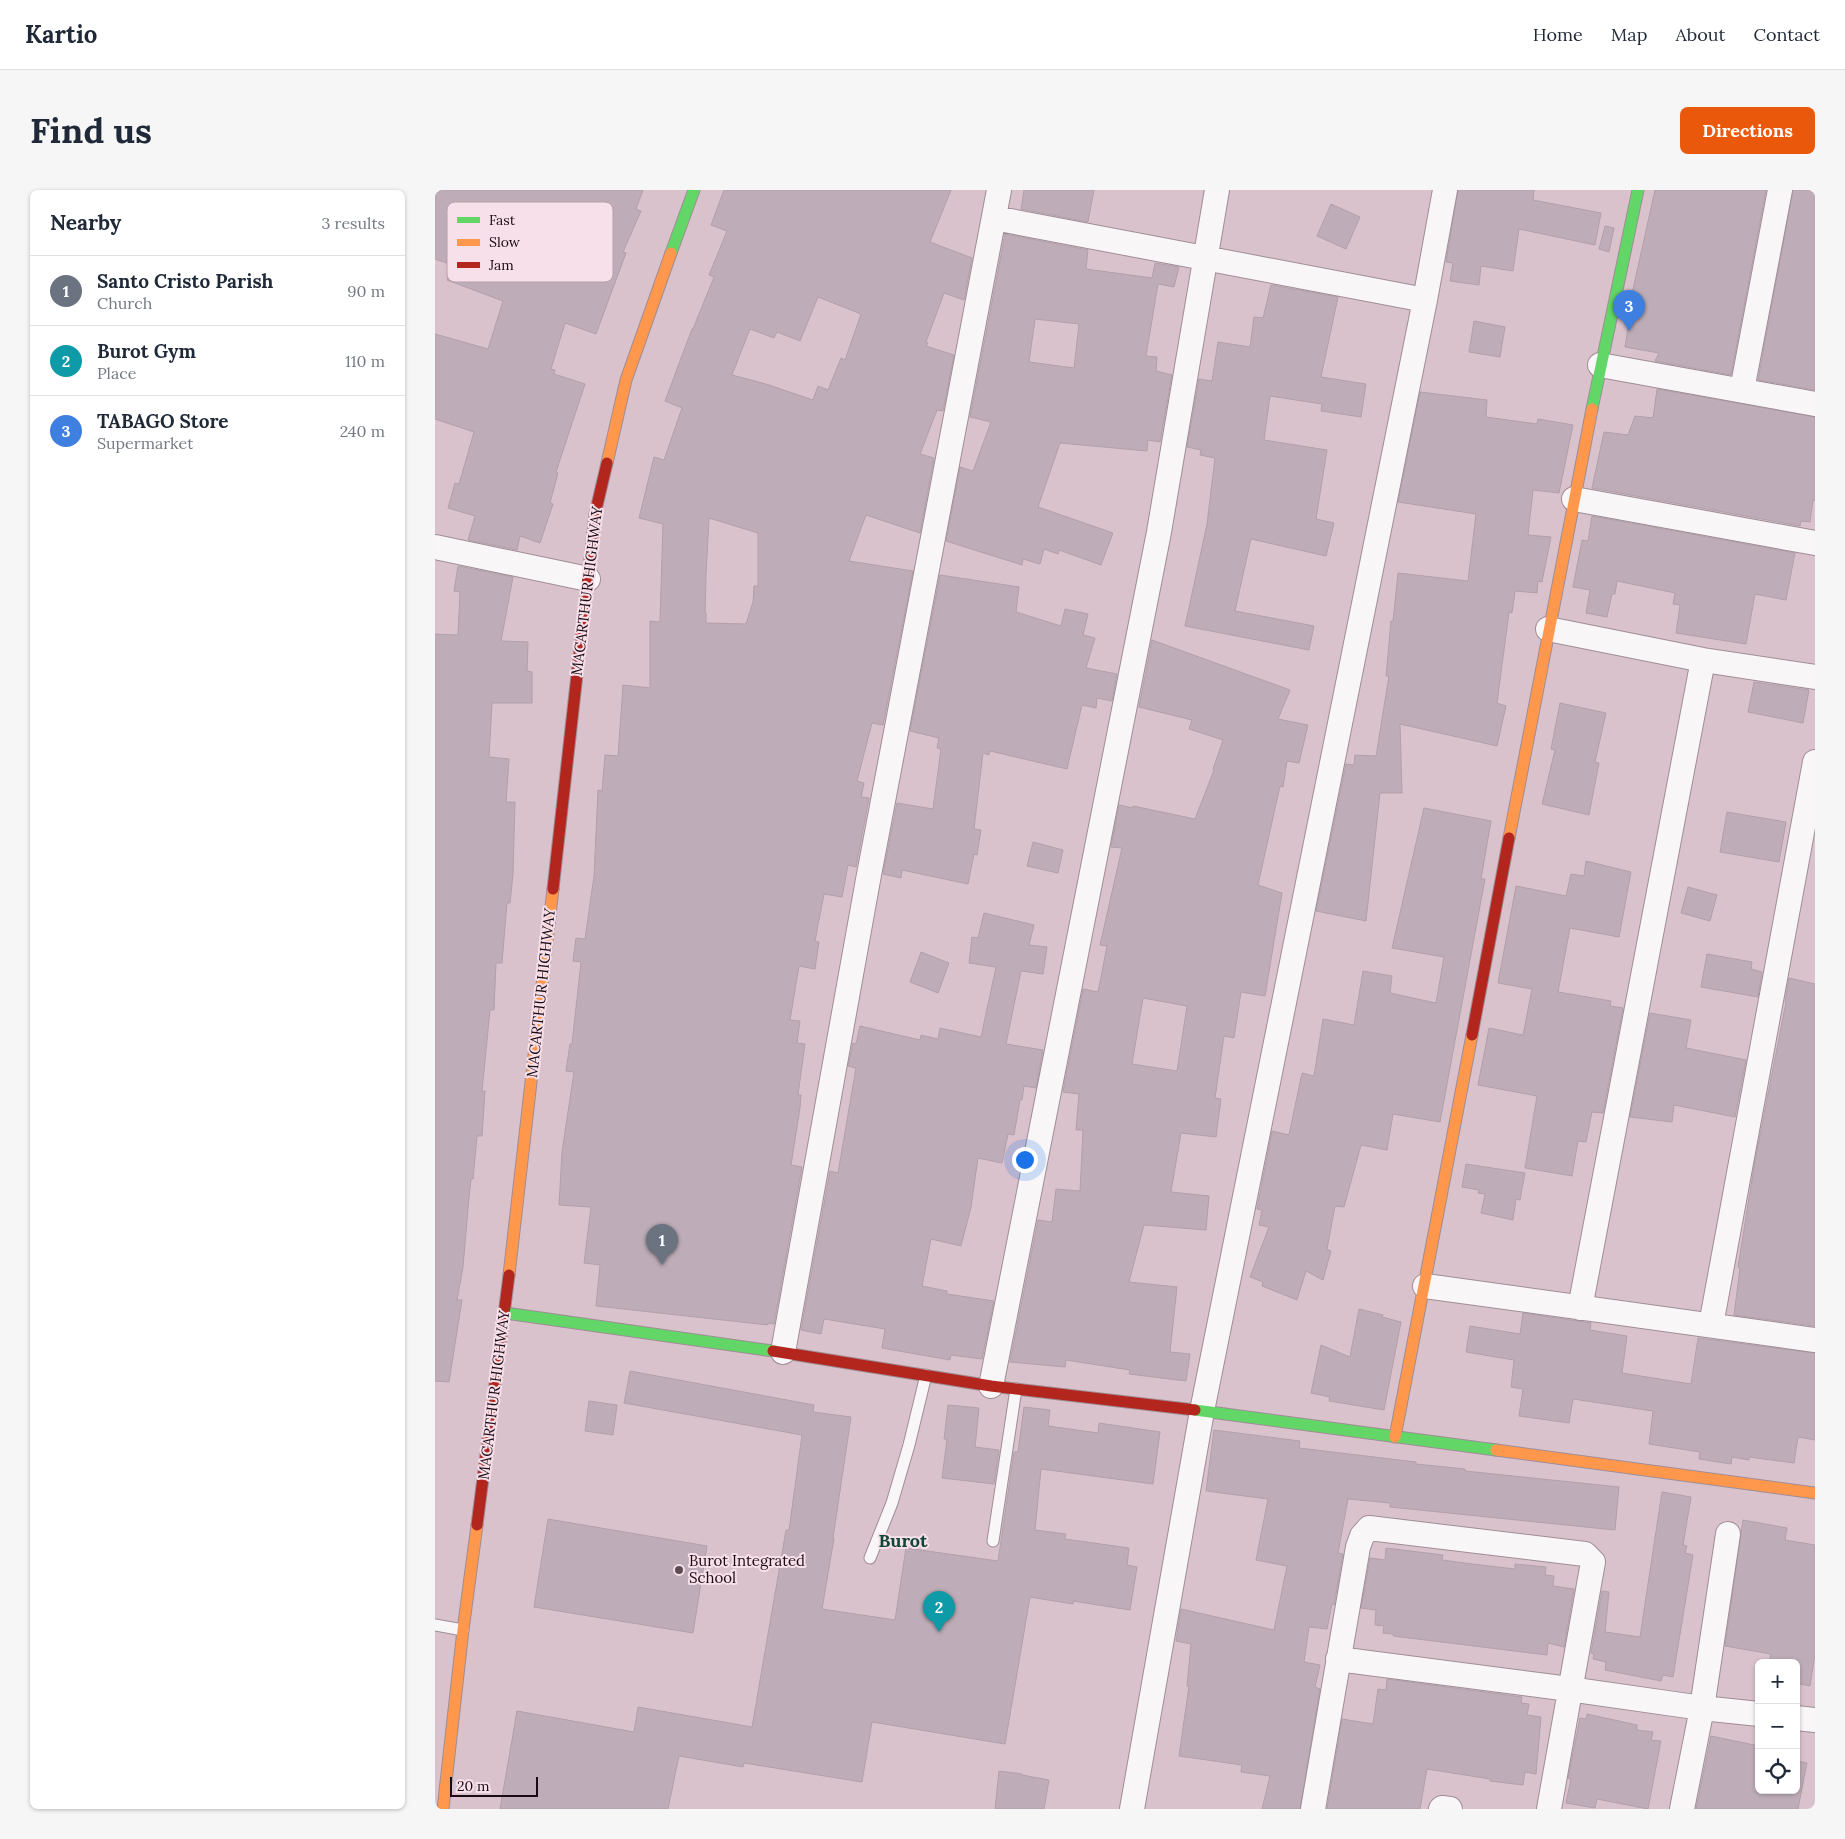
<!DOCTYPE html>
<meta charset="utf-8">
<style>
body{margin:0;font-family:Lora,serif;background:#f6f6f7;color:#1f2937}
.controls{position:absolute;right:15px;bottom:15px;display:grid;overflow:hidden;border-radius:8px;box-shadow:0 1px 4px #0004}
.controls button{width:45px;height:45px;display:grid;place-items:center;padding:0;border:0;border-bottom:1px solid #e0e1e3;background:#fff;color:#1f2937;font:25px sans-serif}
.scale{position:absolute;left:15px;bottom:12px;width:88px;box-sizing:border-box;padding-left:5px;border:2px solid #1a0b12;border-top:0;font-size:14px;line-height:18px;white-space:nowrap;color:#1a0b12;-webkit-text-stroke:4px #f7e0ea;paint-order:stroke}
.you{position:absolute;left:589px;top:969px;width:18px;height:18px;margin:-12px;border:4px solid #fff;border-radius:50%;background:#1a73e8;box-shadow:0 0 0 8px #1a73e833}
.badge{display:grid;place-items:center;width:32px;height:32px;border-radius:50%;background:#ea580c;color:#fff;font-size:16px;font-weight:700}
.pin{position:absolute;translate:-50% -41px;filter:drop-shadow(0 1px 2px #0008)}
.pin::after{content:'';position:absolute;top:26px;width:18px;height:15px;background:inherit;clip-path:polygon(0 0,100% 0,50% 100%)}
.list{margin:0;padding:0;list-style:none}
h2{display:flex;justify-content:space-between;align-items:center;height:65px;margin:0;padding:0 20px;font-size:21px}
h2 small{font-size:16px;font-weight:400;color:#747a83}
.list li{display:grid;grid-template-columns:32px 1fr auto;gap:15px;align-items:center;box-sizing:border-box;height:70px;padding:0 20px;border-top:1px solid #e0e1e3}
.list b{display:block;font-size:19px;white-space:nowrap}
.list p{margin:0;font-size:16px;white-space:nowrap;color:#747a83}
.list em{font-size:16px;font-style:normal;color:#747a83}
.icon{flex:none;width:28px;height:28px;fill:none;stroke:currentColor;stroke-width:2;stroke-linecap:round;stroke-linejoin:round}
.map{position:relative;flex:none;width:1380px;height:1619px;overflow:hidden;border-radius:8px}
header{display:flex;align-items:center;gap:30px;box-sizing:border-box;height:70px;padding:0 25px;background:#fff;border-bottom:1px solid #e0e1e3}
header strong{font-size:24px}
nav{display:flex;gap:28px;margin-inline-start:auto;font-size:18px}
.intro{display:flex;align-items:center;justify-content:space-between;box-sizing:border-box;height:120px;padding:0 30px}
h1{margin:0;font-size:35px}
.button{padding:12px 22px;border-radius:8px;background:#ea580c;color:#fff;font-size:18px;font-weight:700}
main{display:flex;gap:30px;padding:0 30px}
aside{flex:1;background:#fff;border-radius:8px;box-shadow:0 1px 4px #0004}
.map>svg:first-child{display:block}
</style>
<header>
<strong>Kartio</strong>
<nav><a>Home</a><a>Map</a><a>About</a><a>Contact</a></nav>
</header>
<div class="intro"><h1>Find us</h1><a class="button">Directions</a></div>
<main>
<aside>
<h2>Nearby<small>3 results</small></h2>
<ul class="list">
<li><span class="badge" style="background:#6b7280">1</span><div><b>Santo Cristo Parish</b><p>Church</p></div><em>90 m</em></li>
<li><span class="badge" style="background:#0f9aa8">2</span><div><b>Burot Gym</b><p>Place</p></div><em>110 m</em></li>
<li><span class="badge" style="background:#3f7fe0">3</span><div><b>TABAGO Store</b><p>Supermarket</p></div><em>240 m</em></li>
</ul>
</aside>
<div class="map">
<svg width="1380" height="1619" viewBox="0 0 1380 1619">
<rect width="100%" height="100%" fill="#dac2cd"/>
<path fill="#beadb8" stroke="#b19faa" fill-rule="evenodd" d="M0 0H208L201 19 206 21 188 62 191 63 161 144 130 133 116 179 120 180 119 184 150 194 121 282 123 283 115 313 118 314 105 353 85 346 82 360 33 350 40 326 13 318 20 293 24 294 39 242 0 229V144L53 159 68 111 12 90 17 75 0 69Z
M289 0H516L495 52 537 68 529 110 509 103 491 152 493 153 491 156 519 165 508 221 502 220 485 264 499 268 485 343 431 325 414 371 478 381 448 535 437 533 422 591 429 593 426 607 434 608 421 677 413 675 407 707 389 704 380 751 384 752 380 779 364 776 355 830 365 831 362 853 370 854 363 905H366L365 918 356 975 367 977 339 1134 333 1133V1135L161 1116 165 1075 149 1073 156 1017 124 1015 127 962 139 882 131 881 135 854H137L146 772 138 771 141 748 150 749 159 686 163 600 167 601 170 565 183 566 188 495 215 498V431L225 432 228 334 204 328 219 267 229 270 247 218 230 211 257 139H258L279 87 274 85 292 41 276 35ZM383 107 426 124 410 170 406 168 393 200 383 196 378 210 331 194 297 185 315 139 339 148 342 142 365 151ZM274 328 323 343V396H319L318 412 311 434 271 433V423H270L271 385Z
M589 0H659L653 32 586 19Z
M1023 0H1099L1098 10 1166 23 1160 55 1084 39 1078 81 1046 76 1044 95 1015 91 1018 73 1011 72Z
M1220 0H1331L1296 185 1220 171 1224 163 1190 157 1197 113H1195Z
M1358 0H1380V200L1323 190Z
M896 14 925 27 911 59 882 46Z
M1170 36 1179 38 1174 62 1164 59Z
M570 44 653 60 651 79 717 88 720 73 744 77 739 97 723 94 711 166 722 167 721 181 737 185 725 252 713 250 712 261 625 253 603 317 678 343 666 375 624 360 623 364 609 359 605 374 588 369 587 375 511 351 525 277 538 281 556 232 535 227ZM600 129 644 134 639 178 594 172Z
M836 95 903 107 886 187 931 194 926 227 886 221 887 214 835 206 829 250 892 260 881 329 899 333 891 366 816 349 800 421 879 436 874 460 750 436 772 334 780 268 765 265 766 260 752 257 764 189 777 191 783 152 815 157 819 127 828 128Z
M1039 131 1070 137 1065 167 1034 162Z
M1222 199 1380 227V311L1378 310 1375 332 1366 331 1365 336 1157 298 1169 242 1193 245 1200 226 1218 228Z
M985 202 1052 210 1051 227 1102 234 1103 229 1138 235 1124 303 1098 300 1093 345 1116 347 1107 392 1103 391 1102 403 1080 401 1077 423 1074 422 1062 513 1071 516 1062 556 965 534 967 603H945L931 731 881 721 911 574 919 575 920 565 941 566 954 486H951L956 431H958L963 383 1033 391 1041 324 963 312Z
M1157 326 1360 363 1351 410 1320 404 1311 454 1241 443 1245 415 1238 414 1240 403 1182 391 1180 404H1177L1172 427 1151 423 1155 400 1138 397 1147 350 1153 351Z
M23 376 78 387 66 451 93 452 92 481 97 482V513H57L54 567 74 569 71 612H80L78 684 75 713H72L67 773H61L59 820H55L47 901H50L47 946H42L38 989H36L34 1007 28 1077 22 1110H27L14 1192 0 1191V444L23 445 25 402 19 401Z
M505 385 584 397 581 422 626 436 630 419 653 424 648 445 660 448 651 478 682 484 677 511 662 508 661 518 647 515 632 579 555 561 554 565 548 563 539 639 546 640 542 665 539 664 533 694 467 680 466 688 448 684 462 613 498 619 506 559 502 558 504 548 475 541Z
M717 450 855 500 843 529 873 535 864 573 852 571 848 597 845 596 823 695 847 703 830 806 806 802 799 848 789 846 780 908 786 909 781 947 746 943 736 1002 774 1006 771 1040 709 1035 694 1092 742 1097 735 1162 755 1164 751 1191 694 1184 695 1180 631 1170 630 1177 575 1172 603 1030 617 1032 621 999 645 1001 648 940H641L644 904 628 902 648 799 663 802 672 756 665 755 687 658 676 657 684 615 698 618V616L760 629 779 580 778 579 788 550 754 539 757 530 704 517ZM708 808 752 816 742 881 697 874Z
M1319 492 1374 500 1368 533 1313 522Z
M1125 513 1171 523 1160 572 1164 573 1154 625 1107 614 1120 560 1116 559Z
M989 618 1056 631 1046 689H1050L1005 932 958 924 952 960 926 955 909 1017 900 1016 892 1059 896 1061 888 1090 871 1081 862 1110 827 1096 828 1092 815 1087 834 1037 824 1035 827 1020 822 1019 837 941 854 945 867 883 879 886 888 829 919 835 928 781 957 786 955 803 1001 813 1009 767 957 758Z
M1292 622 1351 632 1344 672 1285 662Z
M598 652 628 660 623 683 592 676Z
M1151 671 1196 682 1184 747 1135 738 1123 802 1176 811 1175 816 1188 818 1168 923 1157 922 1151 952 1143 951 1137 986 1090 978 1102 906 1043 895 1054 838 1088 845 1097 799 1063 793 1081 696 1131 706 1136 684 1149 686Z
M1253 697 1282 705 1275 731 1246 723Z
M549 723 599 735 594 755 612 757 608 784 586 781 571 854 608 860 601 898 589 896 587 910H585L579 945 573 944 567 973 543 968 536 1017 526 1056 496 1049 487 1096 512 1101V1104L559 1111 547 1169 516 1165 515 1170 447 1158 450 1139 389 1129 386 1144 366 1140 395 981 403 983 421 878 413 876 418 853 421 854 425 836 485 850 486 845 503 849 505 838 546 847 561 777 534 773 537 747 543 748Z
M486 762 514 773 503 803 475 792Z
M1272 764 1317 772 1316 779 1327 782 1323 807 1266 797Z
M1354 788 1380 794V1136L1299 1125 1305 1078 1303 1077 1320 971 1351 812H1350Z
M1215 823 1256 830 1251 858 1311 870 1300 927 1239 915 1237 932 1195 927Z
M1031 974 1090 983 1085 1010 1081 1009 1078 1030 1046 1023 1050 1004 1043 1003 1044 1000 1027 997Z
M924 1119 948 1125 947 1127 966 1132 949 1220 894 1211 895 1207 876 1203 886 1155 915 1167Z
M1088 1123 1156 1133 1155 1140 1192 1146 1187 1183 1256 1194 1263 1148 1380 1163V1250L1363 1247 1359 1273 1314 1267V1270L1297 1267 1296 1274 1264 1269 1265 1262 1214 1254 1218 1221 1138 1209 1134 1233 1084 1226 1088 1199 1076 1197 1079 1170 1031 1162 1035 1136 1085 1144Z
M195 1181 379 1215 378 1222 416 1227 398 1348H399L387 1419 460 1430 471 1358 563 1371 579 1262H583L589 1217 615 1220 613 1236 663 1243 664 1233 725 1242 718 1294 606 1279 600 1340 631 1344 630 1349 694 1358 692 1375 702 1377 695 1420 638 1411V1414L595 1407 570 1554 437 1532 427 1592 309 1573 308 1577 244 1566 233 1619H65L82 1521 199 1542 203 1517 317 1537 351 1340H354L367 1245 189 1213Z
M154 1211 182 1215 178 1245 150 1241Z
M513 1215 544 1218 540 1257 564 1260 559 1294 507 1288 512 1249H509Z
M779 1240 865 1251 864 1258 981 1272V1274L1030 1279V1281L1184 1297 1180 1340 955 1317V1313L913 1309 903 1363 908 1364 899 1415 897 1414 892 1439 874 1437 869 1472 885 1475 880 1497 885 1499 865 1619H827L835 1586 806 1582 807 1575 744 1566 754 1496H752L756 1454 741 1451 746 1419 839 1440 852 1376 821 1370 833 1309 771 1301Z
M1227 1302 1256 1307 1248 1355 1252 1356 1250 1363 1258 1365 1238 1487 1228 1485 1226 1491 1170 1480 1171 1472 1158 1469 1159 1464 1156 1463 1167 1401 1174 1402 1170 1442 1205 1447Z
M113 1329 272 1356 258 1443 99 1417Z
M1308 1330 1352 1338 1350 1350 1380 1355V1464L1375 1496 1361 1493V1473H1334L1336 1464 1290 1456Z
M951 1358 1008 1365 1007 1370 1037 1374 1080 1379V1374L1111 1377 1110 1385 1119 1386 1118 1396 1139 1399 1129 1457 1113 1453 1112 1465 958 1446V1444L948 1443 949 1436 940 1435 941 1420 926 1418 935 1368 950 1370Z
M952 1489 1087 1507 1086 1513 1094 1514 1092 1525 1106 1527 1101 1584 1090 1582 1088 1595 1055 1591V1589L992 1579 985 1619H892L907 1529 938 1534 943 1499 951 1500Z
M1152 1524 1202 1535V1540L1218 1542 1216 1550 1226 1551 1213 1619 1162 1609 1160 1618 1131 1613 1136 1589 1133 1588 1145 1528 1151 1529Z
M1276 1546 1324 1556V1600H1361V1560L1364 1561 1362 1571 1372 1573 1363 1619H1261Z
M564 1581 587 1584V1585L614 1590 609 1619H560Z"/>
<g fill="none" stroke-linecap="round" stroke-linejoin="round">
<defs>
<path id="lane" d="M558 1351 581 1199
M435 1368 457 1313 474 1255 491 1185
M0 1435 28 1440"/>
<path id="street" d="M559 28 990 110
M1165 175 1380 214
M1307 200 1345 0
M1139 309 1380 353
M0 357 153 389
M1113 439 1268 470 1380 487
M990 1096 1380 1150
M1145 1118 1268 470
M1276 1135 1380 572
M348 1162 433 690 564 0
M556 1196 724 342 782 0
M903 1469 1134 1499 1267 1518 1324 1524
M1361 1528 1380 1530
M697 1619 767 1221 990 110 1010 0
M878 1619 923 1357 927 1346 934 1338 1150 1364 1158 1372 1114 1619
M1006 1619 1007 1618 1015 1619
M1247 1619 1267 1518 1293 1344"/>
<path id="fast" d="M236 63 259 0
M1157 219 1203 0
M70 1123 338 1161
M760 1220 1061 1260"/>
<path id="slow" d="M172 273 191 190 236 63
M1074 648 1157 219
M74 1085 118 699
M960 1247 1037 845
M1061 1260 1380 1303
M8 1619 28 1440 42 1335"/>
<path id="jam" d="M118 699 160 324 172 273
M1037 845 1074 648
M338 1161 556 1196 760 1220
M42 1335 74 1085"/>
</defs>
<use href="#lane" stroke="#9f8d95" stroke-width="13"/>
<use href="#street" stroke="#9f8d95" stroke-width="26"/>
<use href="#fast" stroke="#9f8d95" stroke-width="13"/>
<use href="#slow" stroke="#9f8d95" stroke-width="13"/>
<use href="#jam" stroke="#9f8d95" stroke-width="13"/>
<use href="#lane" stroke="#f9f6f8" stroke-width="11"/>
<use href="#street" stroke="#f9f6f8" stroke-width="24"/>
<use href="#fast" stroke="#63d668" stroke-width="11"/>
<use href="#slow" stroke="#ff974d" stroke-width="11"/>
<use href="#jam" stroke="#b3261e" stroke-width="11"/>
</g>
<circle fill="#5d4b53" stroke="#f7e0ea" stroke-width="2" cx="244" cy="1380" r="5"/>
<g text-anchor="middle" stroke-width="4" stroke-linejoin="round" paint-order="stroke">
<g font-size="15" fill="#1a0b12" stroke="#f7e0ea">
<text transform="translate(152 401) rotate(-83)" y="5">MACARTHUR HIGHWAY</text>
<text transform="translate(106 803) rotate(-84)" y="5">MACARTHUR HIGHWAY</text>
<text transform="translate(59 1205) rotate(-83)" y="5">MACARTHUR HIGHWAY</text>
</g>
<g font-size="15" fill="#1a0b12" stroke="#f7e0ea" text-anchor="start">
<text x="254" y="1376">Burot Integrated<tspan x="254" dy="17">School</tspan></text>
</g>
<g font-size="18" font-weight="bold" fill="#114536" stroke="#f7e0ea">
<text x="468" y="1357">Burot</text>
</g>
</g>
<rect x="12" y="12" width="166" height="80" rx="8" fill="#f7e0ea" stroke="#b5a0a9" stroke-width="1"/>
<rect x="22" y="27" width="23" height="6" fill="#63d668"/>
<rect x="22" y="49" width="23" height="7" fill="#ff974d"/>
<rect x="22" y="72" width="23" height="6" fill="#b3261e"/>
<g font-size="14" fill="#1a0b12">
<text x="54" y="35">Fast</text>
<text x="54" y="57">Slow</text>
<text x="54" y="80">Jam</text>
</g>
</svg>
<div class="controls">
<button>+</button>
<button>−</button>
<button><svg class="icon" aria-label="locate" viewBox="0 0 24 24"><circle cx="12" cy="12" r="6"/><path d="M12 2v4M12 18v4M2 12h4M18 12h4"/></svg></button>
</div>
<div class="scale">20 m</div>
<div class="you"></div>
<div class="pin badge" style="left:227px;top:1075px;background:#6b7280">1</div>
<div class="pin badge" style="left:504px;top:1442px;background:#0f9aa8">2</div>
<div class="pin badge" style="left:1194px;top:141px;background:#3f7fe0">3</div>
</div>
</main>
